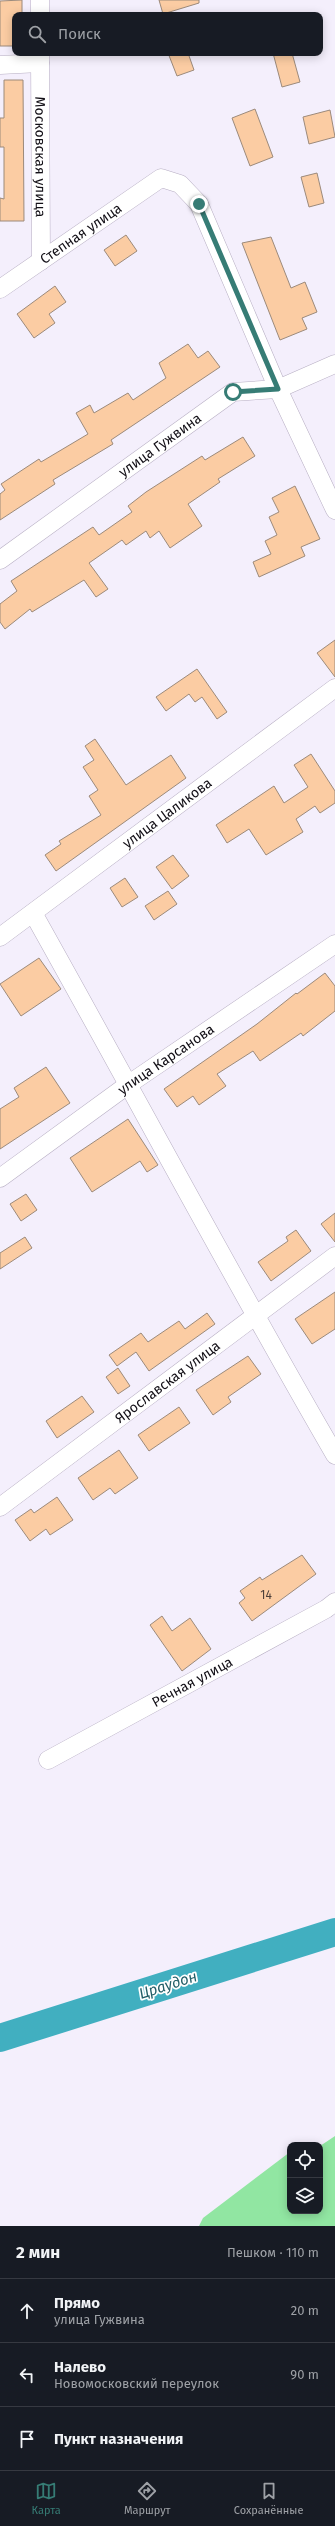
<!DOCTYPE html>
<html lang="ru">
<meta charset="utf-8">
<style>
body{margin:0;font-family:"Fira Sans",sans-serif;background:#20242c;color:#f1f3f6}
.controls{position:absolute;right:12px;bottom:12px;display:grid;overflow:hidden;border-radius:8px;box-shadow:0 2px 10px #0003}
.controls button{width:36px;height:36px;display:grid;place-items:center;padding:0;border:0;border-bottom:1px solid #363941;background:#171b24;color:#f1f3f6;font:20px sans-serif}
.stop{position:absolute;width:12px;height:12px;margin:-9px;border:3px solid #367c75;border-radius:50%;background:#fff}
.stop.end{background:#367c75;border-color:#fff;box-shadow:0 1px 4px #0008}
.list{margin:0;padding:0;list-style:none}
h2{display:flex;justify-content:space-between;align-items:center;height:52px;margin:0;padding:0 16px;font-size:17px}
h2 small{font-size:13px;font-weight:400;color:#9ea1a6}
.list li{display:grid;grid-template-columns:26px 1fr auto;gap:12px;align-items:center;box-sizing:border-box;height:64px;padding:0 16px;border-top:1px solid #363941}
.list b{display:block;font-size:15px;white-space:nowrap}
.list p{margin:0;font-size:13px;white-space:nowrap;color:#9ea1a6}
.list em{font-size:13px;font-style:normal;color:#9ea1a6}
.icon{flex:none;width:22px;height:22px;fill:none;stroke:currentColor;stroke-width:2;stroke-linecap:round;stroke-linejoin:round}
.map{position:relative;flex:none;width:335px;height:2226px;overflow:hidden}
.search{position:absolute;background:#171b24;box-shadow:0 2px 10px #0003;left:12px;right:12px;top:12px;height:44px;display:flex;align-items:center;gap:10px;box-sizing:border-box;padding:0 14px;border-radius:8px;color:#9ea1a6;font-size:15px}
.sheet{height:244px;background:#171b24}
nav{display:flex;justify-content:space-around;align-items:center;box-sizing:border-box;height:56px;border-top:1px solid #363941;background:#171b24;font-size:11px;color:#9ea1a6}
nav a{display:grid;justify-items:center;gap:2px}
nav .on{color:#367c75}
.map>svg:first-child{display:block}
</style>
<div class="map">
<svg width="335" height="2226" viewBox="0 0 335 2226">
<rect width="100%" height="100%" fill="#f4effc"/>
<path fill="#91e6a2" d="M335 2136V2226H199L203 2218 290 2152V2211H320V2146Z"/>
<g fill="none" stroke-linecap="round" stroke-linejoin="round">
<path stroke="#41afc0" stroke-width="28" d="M0 2038 335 1932"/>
</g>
<path fill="#fbcca3" stroke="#9c8a7b" d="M22 0V15H15V46H0V1Z
M159 0H199V3L163 14Z
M168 53H188L194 70 177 76Z
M273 53H292L300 82 282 87Z
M4 80H23L24 221H0V198L4 199V147H0V118H4Z
M255 109 273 157 250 166 232 118Z
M330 110 335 137 309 144 303 117Z
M317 173 324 203 309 207 301 177Z
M126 235 137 251 115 266 104 250Z
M271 237 291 288 305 282 317 312 302 318 307 329 280 340 242 243Z
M55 286 66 302 49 314 55 323 34 338 17 314Z
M188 344 198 358 208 351 220 367 111 440 113 444 53 480 55 484 0 520V494L5 490 1 484 39 459 41 462 88 434 76 413 90 405 94 413 128 393 133 400 166 378 159 363Z
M243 437 255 456 218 479 220 482 188 504 202 526 170 548 159 531 150 538 146 531 126 545 122 540 89 563 108 589 96 597 84 580 32 612 30 609 5 629 0 622V604L17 591 11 581 93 527 99 535 132 512 128 506 146 492 202 456 205 460Z
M295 486 320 539 301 547 305 556 259 577 253 562 271 554 265 541 277 535 269 517 279 512 272 498Z
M335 640V677L317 653Z
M197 669 227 712 217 719 202 697 195 702 189 694 166 711 156 697Z
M95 739 126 785 171 755 186 778 56 871 45 855 61 844 59 841 101 815 89 796 98 790 83 767 94 760 85 746Z
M311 754 335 791V803L320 813 315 806 296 819 303 832 266 855 249 829 227 843 216 825 274 786 284 803 308 787 294 765Z
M173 855 189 876 172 889 156 867Z
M125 878 138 897 122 907 110 888Z
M168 891 177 904 154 920 145 906Z
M39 958 61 989 21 1016 0 984Z
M325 973 335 986V1011L303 1036 301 1033 260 1061 253 1051 217 1074 226 1086 199 1105 193 1096 177 1107 164 1089 257 1024 296 993 297 994Z
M46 1067 70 1103 0 1149V1109L19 1097 14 1088Z
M128 1119 158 1165 147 1172 140 1161 92 1192 70 1158Z
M26 1194 37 1210 21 1221 10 1204Z
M335 1213V1242L321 1224Z
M296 1230 311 1251 271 1281 258 1262 288 1241 286 1237Z
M25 1237 32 1248 0 1269V1253Z
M335 1292V1329L312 1344 295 1319Z
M207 1313 215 1324 149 1371 136 1352 117 1366 109 1355 141 1333 148 1342 179 1321 185 1329Z
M248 1356 261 1374 228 1397 231 1402 213 1415 196 1390Z
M118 1368 130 1386 118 1394 106 1377Z
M82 1396 94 1412 57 1438 46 1421Z
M179 1407 190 1423 149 1451 138 1435Z
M119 1450 138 1478 115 1494 110 1488 93 1500 78 1478Z
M57 1497 73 1520 50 1535 46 1529 30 1541 15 1520 31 1509 34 1513Z
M302 1555 316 1574 252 1621 239 1603 245 1598 240 1591 260 1577 262 1580Z
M162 1616 172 1631 190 1618 211 1649 182 1671 150 1625Z"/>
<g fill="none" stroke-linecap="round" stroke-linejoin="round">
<defs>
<g id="street">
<path d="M40 15V0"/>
<path id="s1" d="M40 53 41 261"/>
<path d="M0 65 40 63"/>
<path id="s2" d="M0 289 161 178 180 184 199 204 278 389 335 510"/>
<path id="s3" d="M0 560 233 392 278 389 335 364"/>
<path d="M33 913C134 1093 231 1276 335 1455"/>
<path id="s4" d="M0 937 335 688"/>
<path id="s5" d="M0 1178 129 1084 335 944"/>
<path id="s6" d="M0 1507 335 1256"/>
<path id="s7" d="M48 1760 326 1609 335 1602"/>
</g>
</defs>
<use href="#street" stroke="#b7aec3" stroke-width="19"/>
<use href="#street" stroke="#fff" stroke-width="18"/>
</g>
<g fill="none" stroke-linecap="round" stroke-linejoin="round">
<path stroke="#367c75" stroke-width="5" d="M199 204 278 389 233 392"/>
</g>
<g text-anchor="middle" stroke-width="3.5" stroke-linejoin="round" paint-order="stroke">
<g font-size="12" fill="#4c3e39">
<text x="266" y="1599">14</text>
</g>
<g font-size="14" fill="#120f16" stroke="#fff">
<text dy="5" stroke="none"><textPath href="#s1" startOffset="104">Московская улица</textPath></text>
<text dy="5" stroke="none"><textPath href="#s2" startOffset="98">Степная улица</textPath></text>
<text dy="5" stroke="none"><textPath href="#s3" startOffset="197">улица Гужвина</textPath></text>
<text dy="5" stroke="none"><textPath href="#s4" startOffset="208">улица Цаликова</textPath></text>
<text dy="5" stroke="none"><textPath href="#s5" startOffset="204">улица Карсанова</textPath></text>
<text dy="5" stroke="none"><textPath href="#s6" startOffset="209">Ярославская улица</textPath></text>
<text dy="5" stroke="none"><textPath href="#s7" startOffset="164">Речная улица</textPath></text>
</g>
<g font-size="15" font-style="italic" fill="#235f68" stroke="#fff">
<text transform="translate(168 1985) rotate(-18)" y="5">Цраудон</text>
</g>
</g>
</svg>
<div class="controls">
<button><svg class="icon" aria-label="locate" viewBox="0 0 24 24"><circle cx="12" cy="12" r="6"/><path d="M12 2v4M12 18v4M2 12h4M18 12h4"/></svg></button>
<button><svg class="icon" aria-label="layers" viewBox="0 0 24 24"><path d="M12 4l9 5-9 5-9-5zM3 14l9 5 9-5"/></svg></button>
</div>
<div class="stop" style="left:233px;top:392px"></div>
<div class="stop end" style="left:199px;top:204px"></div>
<div class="search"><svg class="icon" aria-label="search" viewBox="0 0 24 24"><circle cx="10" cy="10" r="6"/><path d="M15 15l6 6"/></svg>Поиск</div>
</div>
<section class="sheet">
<h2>2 мин<small>Пешком · 110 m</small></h2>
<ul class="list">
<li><svg class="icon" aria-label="ahead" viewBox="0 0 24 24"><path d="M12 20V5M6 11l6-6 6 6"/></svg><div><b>Прямо</b><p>улица Гужвина</p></div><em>20 m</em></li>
<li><svg class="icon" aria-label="left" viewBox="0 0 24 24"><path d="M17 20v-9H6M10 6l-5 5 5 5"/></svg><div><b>Налево</b><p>Новомосковский переулок</p></div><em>90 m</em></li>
<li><svg class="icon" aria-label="arrive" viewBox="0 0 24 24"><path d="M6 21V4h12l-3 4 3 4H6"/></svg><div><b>Пункт назначения</b></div></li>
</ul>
</section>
<nav>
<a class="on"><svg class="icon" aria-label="map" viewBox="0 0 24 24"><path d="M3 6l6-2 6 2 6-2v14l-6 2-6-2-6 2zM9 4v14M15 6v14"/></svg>Карта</a>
<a><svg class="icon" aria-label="directions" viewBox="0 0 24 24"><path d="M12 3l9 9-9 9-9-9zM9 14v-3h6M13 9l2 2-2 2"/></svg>Маршрут</a>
<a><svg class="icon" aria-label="saved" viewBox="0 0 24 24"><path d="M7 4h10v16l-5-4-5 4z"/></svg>Сохранённые</a>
</nav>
